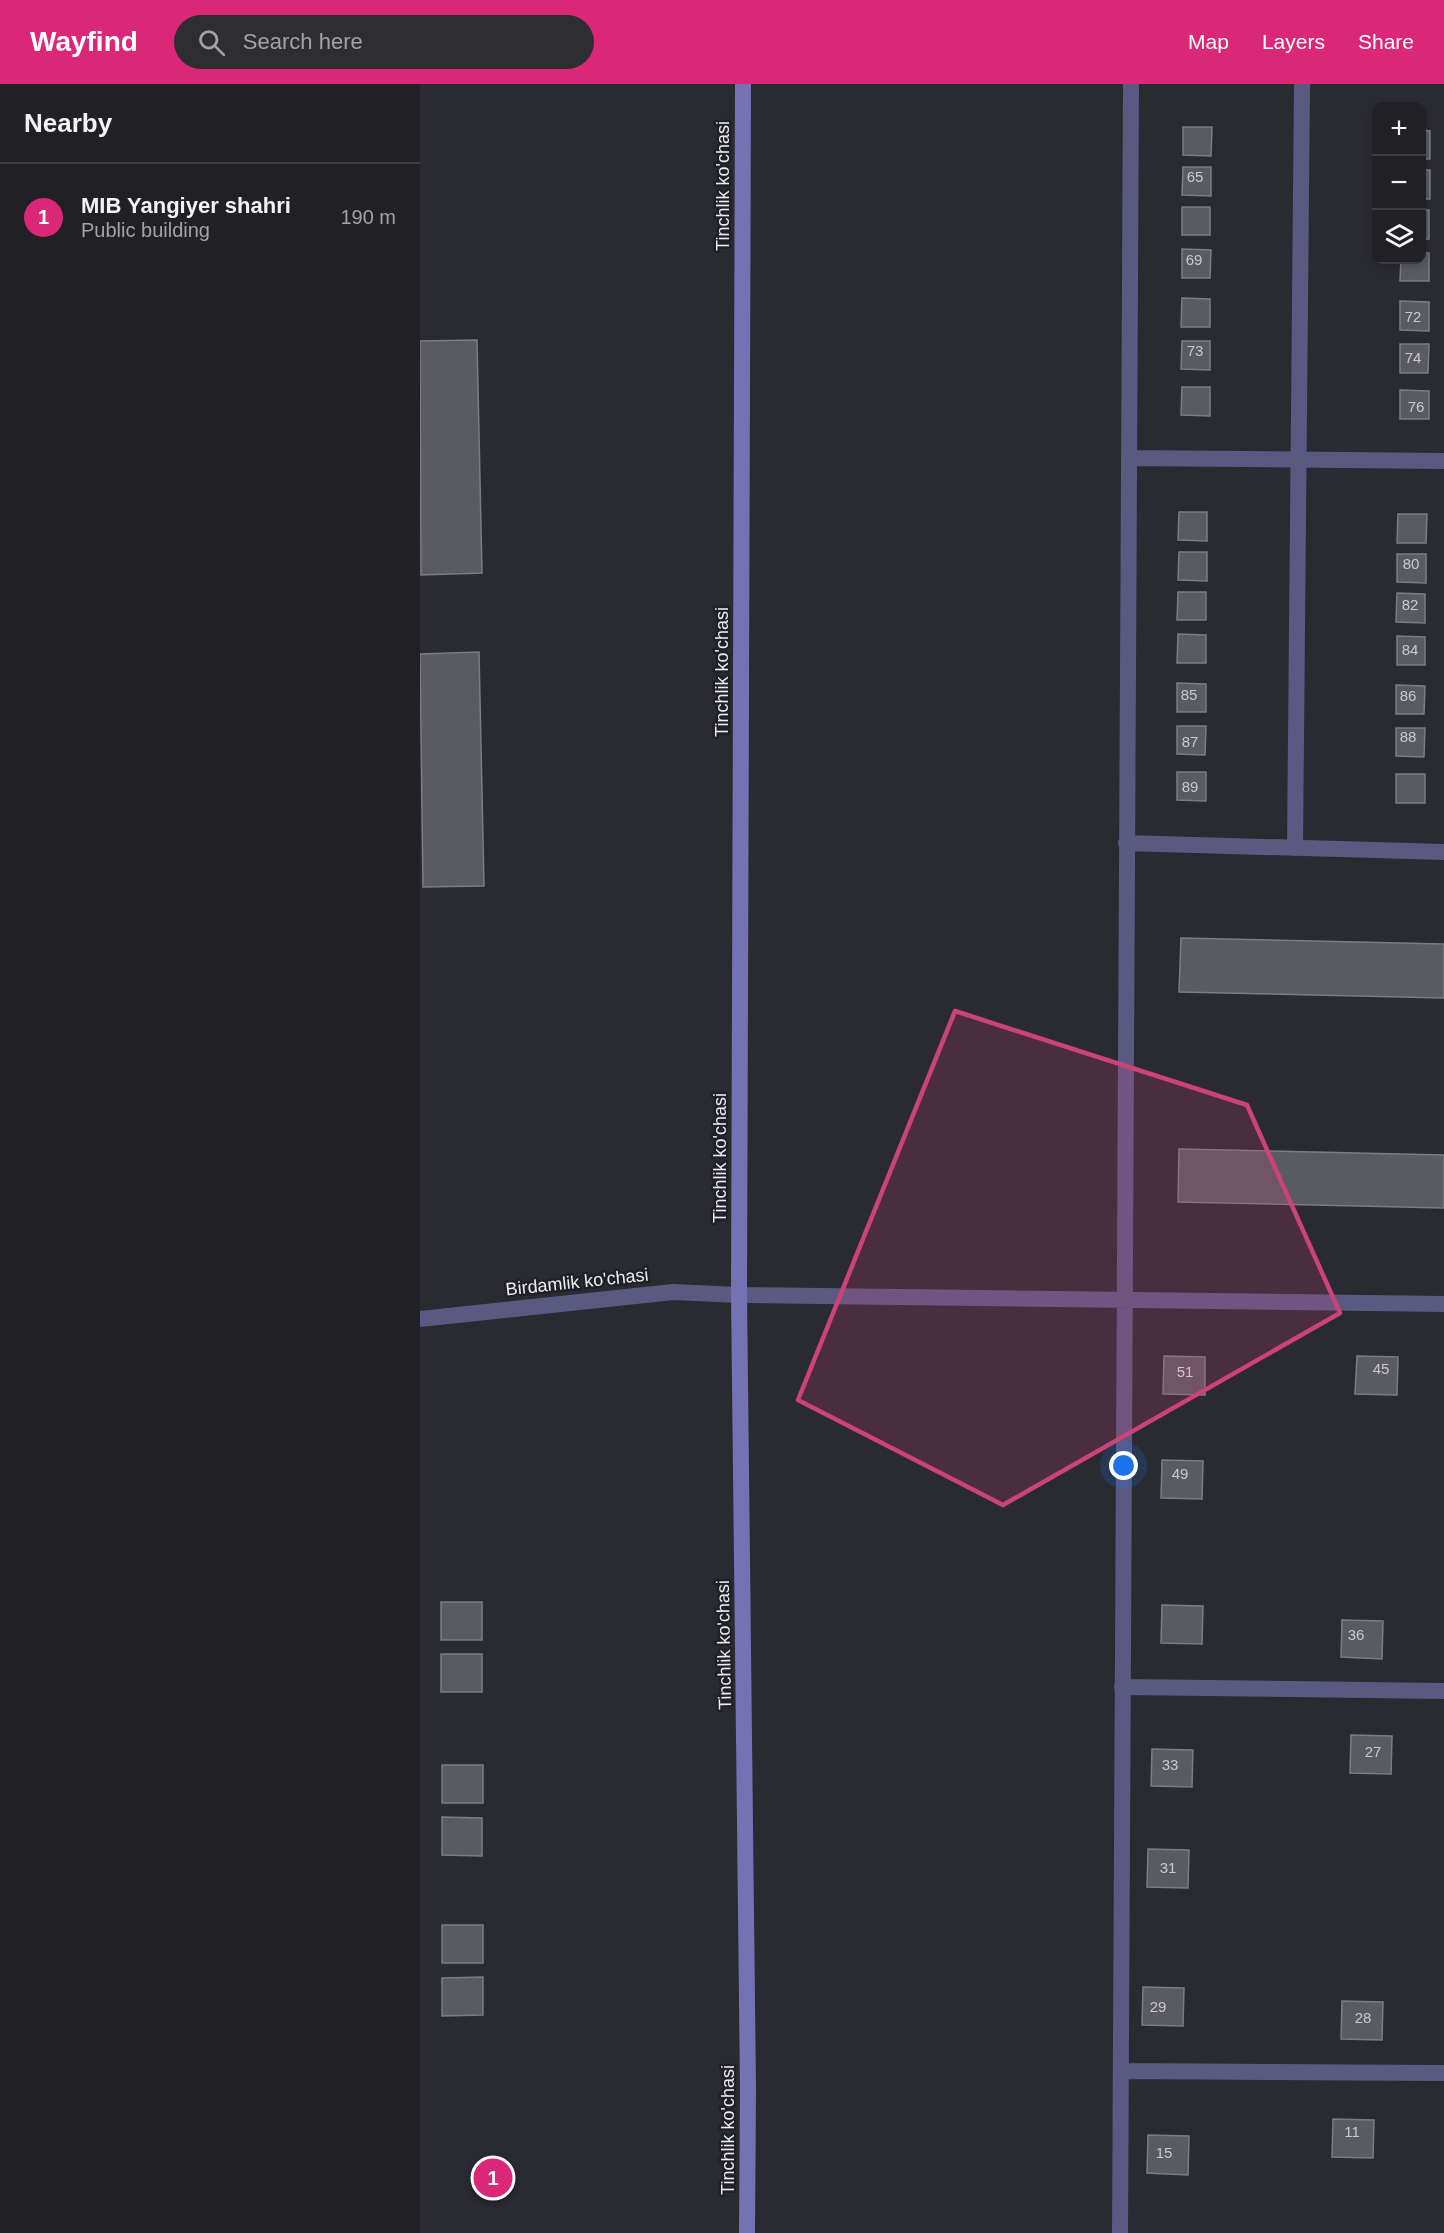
<!DOCTYPE html>
<meta charset="utf-8">
<style>
body{margin:0;font-family:Helvetica,sans-serif;background:#2d2d32;color:#f1f3f6}
.controls{position:absolute;right:18px;top:18px;display:grid;overflow:hidden;border-radius:12px;box-shadow:0 3px 9px #0003}
.controls button{width:54px;height:54px;display:grid;place-items:center;padding:0;border:0;border-bottom:2px solid #3d3e42;background:#202025;color:#f1f3f6;font:30px sans-serif}
.you{position:absolute;left:704px;top:1382px;width:21px;height:21px;margin:-15px;border:4px solid #fff;border-radius:50%;background:#1a73e8;box-shadow:0 0 0 9px #1a73e833}
.badge{display:grid;place-items:center;width:39px;height:39px;border-radius:50%;background:#db2777;color:#fff;font-size:20px;font-weight:700}
.pin{position:absolute;translate:-50% -50%;border:3px solid #fff;box-shadow:0 2px 6px #0006}
.list{margin:0;padding:0;list-style:none}
h2{display:flex;justify-content:space-between;align-items:center;height:78px;margin:0;padding:0 24px;font-size:26px}
h2 small{font-size:20px;font-weight:400;color:#a2a3a7}
.list li{display:grid;grid-template-columns:39px 1fr auto;gap:18px;align-items:center;box-sizing:border-box;height:108px;padding:0 24px;border-top:2px solid #3d3e42}
.list b{display:block;font-size:22px;white-space:nowrap}
.list p{margin:0;font-size:20px;white-space:nowrap;color:#a2a3a7}
.list em{font-size:20px;font-style:normal;color:#a2a3a7}
.icon{flex:none;width:33px;height:33px;fill:none;stroke:currentColor;stroke-width:2;stroke-linecap:round;stroke-linejoin:round}
.map{position:relative;flex:none;width:1024px;height:2149px;overflow:hidden}
header{display:flex;align-items:center;gap:36px;box-sizing:border-box;height:84px;padding:0 30px;background:#db2777;color:#fff}
header strong{font-size:28px}
nav{display:flex;gap:33px;margin-inline-start:auto;font-size:21px}
.search{width:420px;height:54px;background:#2d2d32;display:flex;align-items:center;gap:15px;box-sizing:border-box;padding:0 21px;border-radius:33px;color:#a2a3a7;font-size:22px}
main{display:flex}
aside{flex:1;background:#202025}
.map>svg:first-child{display:block}
</style>
<header>
<strong>Wayfind</strong>
<div class="search"><svg class="icon" aria-label="search" viewBox="0 0 24 24"><circle cx="10" cy="10" r="6"/><path d="M15 15l6 6"/></svg>Search here</div>
<nav><a>Map</a><a>Layers</a><a>Share</a></nav>
</header>
<main>
<aside>
<h2>Nearby<small></small></h2>
<ul class="list">
<li><span class="badge">1</span><div><b>MIB Yangiyer shahri</b><p>Public building</p></div><em>190 m</em></li>
</ul>
</aside>
<div class="map">
<svg width="1024" height="2149" viewBox="0 0 1024 2149">
<rect width="100%" height="100%" fill="#2a2a31"/>
<path fill="#5a5b62" stroke="#7c7c84" stroke-width="1.5" d="M763 43H792L791 72 763 71Z
M1002 46 1010 47V75H1002Z
M763 83H791V112L762 111Z
M1002 86H1010V115H1002Z
M762 123H790V151H762Z
M1002 126H1009V155H1002Z
M762 165 791 166 790 194H762Z
M1002 169H1009V197H980L981 176H1002Z
M762 214 790 215V243H761Z
M980 217 1009 218V247L980 246Z
M57 256 62 489 1 491 0 257Z
M762 257H790V286L761 285Z
M980 260H1009L1008 289H980Z
M762 303H790V332L761 331Z
M980 306 1009 307V335H980Z
M759 428H787V457L758 456Z
M978 430H1007L1006 459H977Z
M759 468H787V497L758 496Z
M977 470H1006V499L977 498Z
M758 508H786V536H757Z
M977 509 1005 510V539L976 538Z
M758 550 786 551V579H757Z
M977 552 1005 553V581H977Z
M59 568 64 802 3 803 0 570Z
M757 599 786 600V628H757Z
M976 601 1005 602 1004 630H976Z
M757 642H786L785 671 757 670Z
M976 644H1005L1004 673 976 672Z
M757 688H786V717L757 716Z
M976 690H1005V719H976Z
M761 854 1024 860V914L759 908Z
M759 1065 1024 1071V1124L758 1118Z
M744 1272 785 1273V1311L743 1310Z
M937 1272 978 1273 977 1311 935 1310Z
M742 1376 783 1377 782 1415 741 1414Z
M21 1518H62V1556H21Z
M742 1521 783 1522 782 1560 741 1559Z
M922 1536 963 1537 962 1575 921 1573Z
M21 1570H62V1608H21Z
M931 1651 972 1652 971 1690 930 1689Z
M732 1665 773 1666 772 1703 731 1702Z
M22 1681H63V1719H22Z
M22 1733 62 1734V1772L22 1771Z
M728 1765 769 1766 768 1804 727 1803Z
M22 1841H63V1879H22Z
M63 1893V1931L22 1932V1894Z
M723 1903 764 1904 763 1942 722 1941Z
M922 1917 963 1918 962 1956 921 1955Z
M913 2035 954 2036 953 2074 912 2073Z
M728 2051 769 2052 768 2091 727 2089Z"/>
<g fill="none" stroke-linecap="round" stroke-linejoin="round">
<path stroke="#5a5982" stroke-width="16" d="M875 764 882 0"/>
<path stroke="#5a5982" stroke-width="16" d="M709 374 1024 377
M706 759 1024 768
M0 1235 253 1208 319 1211 1024 1220
M702 1603 1024 1607
M701 1987 1024 1989
M700 2149 711 0"/>
<path stroke="#7572b3" stroke-width="16" d="M323 0 319 1211 328 2005 327 2149"/>
</g>
<path fill="#cb4379" fill-opacity="0.2" stroke="#cb4379" stroke-width="4.5" stroke-linejoin="round" d="M535 927 827 1021 920 1229 583 1421 378 1316Z"/>
<g text-anchor="middle" stroke-width="5" stroke-linejoin="round" paint-order="stroke">
<g font-size="15" fill="#c8c8cd">
<text x="775" y="98">65</text>
<text x="774" y="181">69</text>
<text x="993" y="238">72</text>
<text x="775" y="272">73</text>
<text x="993" y="279">74</text>
<text x="996" y="328">76</text>
<text x="991" y="485">80</text>
<text x="990" y="526">82</text>
<text x="990" y="571">84</text>
<text x="769" y="616">85</text>
<text x="988" y="617">86</text>
<text x="988" y="658">88</text>
<text x="770" y="663">87</text>
<text x="770" y="708">89</text>
<text x="961" y="1290">45</text>
<text x="765" y="1293">51</text>
<text x="760" y="1395">49</text>
<text x="936" y="1556">36</text>
<text x="953" y="1673">27</text>
<text x="750" y="1686">33</text>
<text x="748" y="1789">31</text>
<text x="738" y="1928">29</text>
<text x="943" y="1939">28</text>
<text x="932" y="2053">11</text>
<text x="744" y="2074">15</text>
</g>
<g font-size="18" fill="#ededf1" stroke="#202127">
<text transform="translate(303 102) rotate(-90)" y="6">Tinchlik ko'chasi</text>
<text transform="translate(302 588) rotate(-90)" y="6">Tinchlik ko'chasi</text>
<text transform="translate(300 1074) rotate(-90)" y="6">Tinchlik ko'chasi</text>
<text transform="translate(157 1198) rotate(-6)" y="6">Birdamlik ko'chasi</text>
<text transform="translate(304 1561) rotate(-91)" y="6">Tinchlik ko'chasi</text>
<text transform="translate(308 2046) rotate(-90)" y="6">Tinchlik ko'chasi</text>
</g>
</g>
</svg>
<div class="controls">
<button>+</button>
<button>−</button>
<button><svg class="icon" aria-label="layers" viewBox="0 0 24 24"><path d="M12 4l9 5-9 5-9-5zM3 14l9 5 9-5"/></svg></button>
</div>
<div class="you"></div>
<div class="pin badge" style="left:73px;top:2094px">1</div>
</div>
</main>
